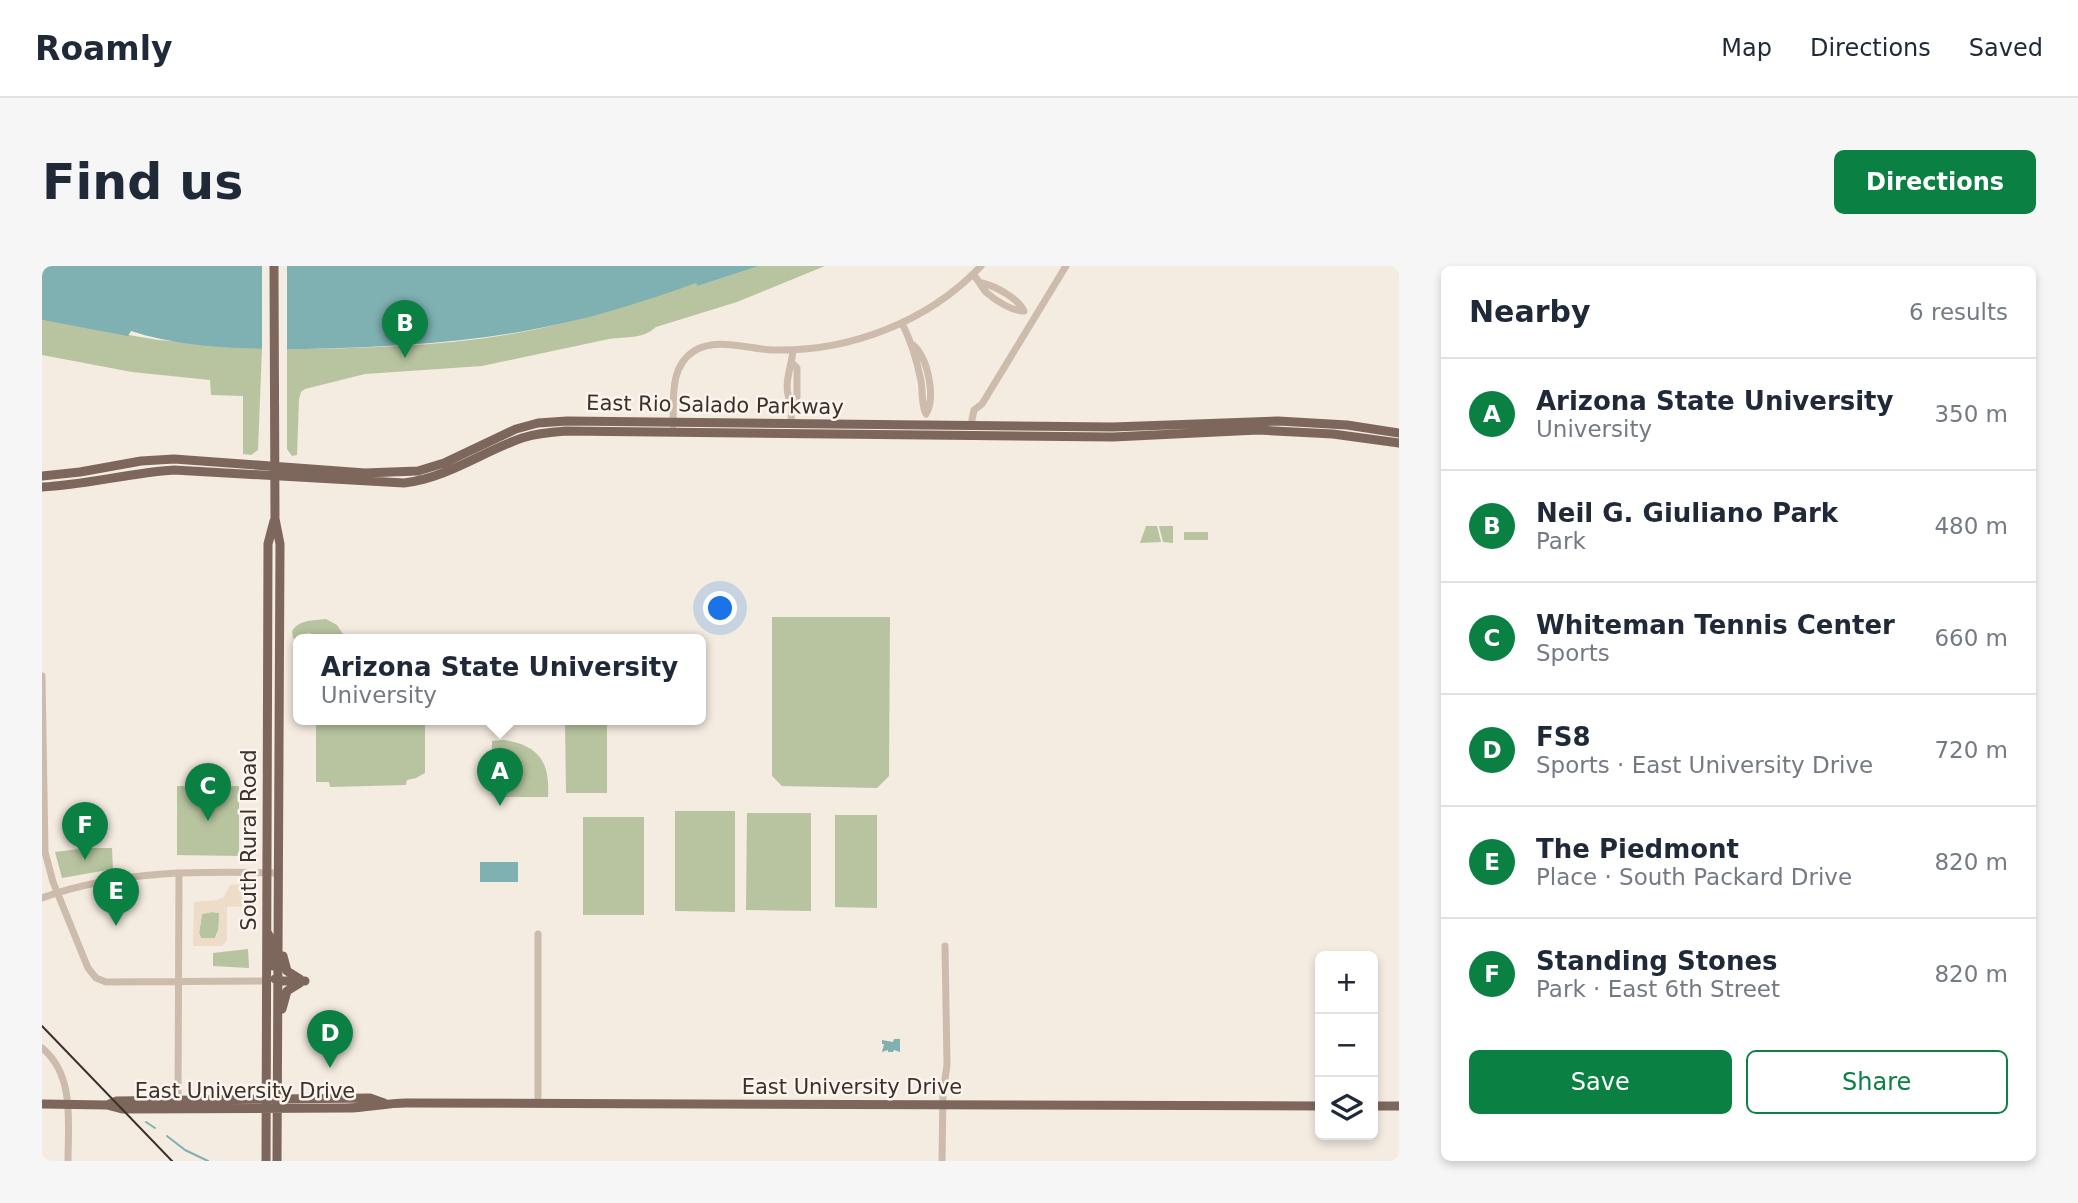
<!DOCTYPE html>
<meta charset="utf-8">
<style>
body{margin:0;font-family:"DejaVu Sans",sans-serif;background:#f6f6f7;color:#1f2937}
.controls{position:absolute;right:21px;bottom:21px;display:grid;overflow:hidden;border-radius:10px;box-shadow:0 4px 10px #0003}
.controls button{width:63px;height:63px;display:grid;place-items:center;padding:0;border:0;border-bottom:2px solid #e0e1e3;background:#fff;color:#1f2937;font:35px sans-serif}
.you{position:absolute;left:679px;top:343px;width:24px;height:24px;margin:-18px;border:5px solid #fff;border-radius:50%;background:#1a73e8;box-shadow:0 0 0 10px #1a73e833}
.badge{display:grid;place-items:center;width:46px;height:46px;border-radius:50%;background:#0b8043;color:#fff;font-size:23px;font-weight:700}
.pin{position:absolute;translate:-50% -58px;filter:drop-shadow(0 2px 4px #0008)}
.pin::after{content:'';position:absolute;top:37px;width:24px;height:21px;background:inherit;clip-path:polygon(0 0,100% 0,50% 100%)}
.popup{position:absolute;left:251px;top:368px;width:413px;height:91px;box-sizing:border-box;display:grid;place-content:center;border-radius:10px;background:#fff;filter:drop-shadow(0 2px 5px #0005);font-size:23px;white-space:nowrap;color:#747a83}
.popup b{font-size:26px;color:#1f2937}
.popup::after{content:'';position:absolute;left:50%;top:100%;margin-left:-14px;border:14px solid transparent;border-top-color:#fff}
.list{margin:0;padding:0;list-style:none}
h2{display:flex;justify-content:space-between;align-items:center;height:91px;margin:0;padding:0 28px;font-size:30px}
h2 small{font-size:23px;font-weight:400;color:#747a83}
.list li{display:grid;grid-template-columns:46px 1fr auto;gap:21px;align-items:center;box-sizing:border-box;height:112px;padding:0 28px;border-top:2px solid #e0e1e3}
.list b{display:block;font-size:26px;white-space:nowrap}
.list p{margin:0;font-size:23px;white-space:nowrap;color:#747a83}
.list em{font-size:23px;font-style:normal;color:#747a83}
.actions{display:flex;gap:14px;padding:21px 28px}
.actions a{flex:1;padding:16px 0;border:2px solid #0b8043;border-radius:10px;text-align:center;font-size:24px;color:#0b8043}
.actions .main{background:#0b8043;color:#fff}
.icon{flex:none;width:38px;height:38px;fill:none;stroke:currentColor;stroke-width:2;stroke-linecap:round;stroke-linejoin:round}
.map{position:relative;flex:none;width:1357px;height:895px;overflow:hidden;border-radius:10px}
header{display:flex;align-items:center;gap:42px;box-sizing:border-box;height:98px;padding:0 35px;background:#fff;border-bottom:2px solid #e0e1e3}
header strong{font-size:33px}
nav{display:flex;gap:38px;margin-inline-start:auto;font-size:24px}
.intro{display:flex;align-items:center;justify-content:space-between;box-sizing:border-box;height:168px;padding:0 42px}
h1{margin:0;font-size:49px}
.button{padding:18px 32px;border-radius:10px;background:#0b8043;color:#fff;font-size:24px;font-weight:700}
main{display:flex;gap:42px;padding:0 42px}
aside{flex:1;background:#fff;border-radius:10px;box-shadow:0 4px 10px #0003}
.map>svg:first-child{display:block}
</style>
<header>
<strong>Roamly</strong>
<nav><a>Map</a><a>Directions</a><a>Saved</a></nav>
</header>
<div class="intro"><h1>Find us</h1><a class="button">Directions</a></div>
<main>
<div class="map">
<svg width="1357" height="895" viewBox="0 0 1357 895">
<rect width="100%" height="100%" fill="#f4ebe1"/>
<path fill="#b8c4a0" d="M717 0H783L695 36 614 61C599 74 585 70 567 73L440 100 323 108 263 123 259 126 257 133 255 189 250 190 245 183V83C335 82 429 80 517 58 563 47 609 30 655 16L656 20Z
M0 54 116 74 220 82 216 184 209 189 201 188V130L169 129 168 114 90 106 0 89Z
M1104 260H1115L1119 276 1098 277Z
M1117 260H1131V277L1121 276Z
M1142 266H1166V274H1142Z
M730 351H848L847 510 835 522 740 520 730 510Z
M284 353 295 359 303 371 302 374H279L268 367 262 368 256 375 251 372 250 365C258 353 271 355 284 353Z
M274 454H383V507L374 512 365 514 364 519 288 521 287 516H274Z
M523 454H565V527H524Z
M462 474C498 479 508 497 506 531H453L449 528 450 475Z
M135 520H197V590L135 589Z
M633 545H693V646L633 645Z
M705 547H769V645L704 644Z
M793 549H835V642L793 641Z
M541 551H602V649H541Z
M45 582H70L71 603 20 612 13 586Z
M170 646 177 647V662L173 672H159L157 667 160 648Z
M206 683 207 702 171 700V687Z"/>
<path fill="#ecdcc8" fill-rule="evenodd" d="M209 618 204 640 185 641V674L180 680H151L152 636 175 634 182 631 188 619ZM170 646 177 647 176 668 173 672H159L157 667 160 648Z"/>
<path fill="#7fb0b2" d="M0 0H717L656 20 654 17C609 33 564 48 517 58 434 77 348 81 263 83 205 83 144 83 89 65L86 70 0 54Z
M438 596H476V616H438Z
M852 773H858V786L852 784 851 786H846V784L840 786 842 778H840V774L851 776Z"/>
<path fill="#f4ebe1" d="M220 0H245V86H220Z"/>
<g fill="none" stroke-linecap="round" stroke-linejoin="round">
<path stroke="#7fb0b2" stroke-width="2" d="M104 856 113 862
M125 870 143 884 166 895"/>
<path stroke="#cdbbac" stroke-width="7" d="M931 9C938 15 940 23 945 27 954 35 970 45 982 45 976 32 953 20 940 17
M860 57C869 75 875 95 879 115 881 127 879 138 884 148 894 131 886 92 871 79
M750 97 755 102V131L750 138C739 121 750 101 751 84
M749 157 750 138
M631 159C632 133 627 101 652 85 674 71 706 83 731 84 807 86 886 56 939 0
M929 159 932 144 940 138 1024 0
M0 410 3 586 11 616 46 702 54 712 64 716 225 715
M0 632C77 604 157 605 237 607
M496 668V837
M0 782C33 809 26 857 26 895
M136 834 137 607
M900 895 901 827 905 799 903 680"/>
<path stroke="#7d675c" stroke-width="9" d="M232 0 233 253 238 278 235 895
M0 210 38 206 99 195 132 193 323 207 376 205 402 197 474 163 496 157 525 155 1071 161 1236 155 1305 159 1357 167
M0 221C44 219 87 207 132 204L362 217C405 212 440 186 480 172 495 167 509 166 524 165L1071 171 1216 164 1291 168 1357 177
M225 666 231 677V700
M241 690 245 705 258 713
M233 713 237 715H263
M240 743 245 725 258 717
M0 838 65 839 74 835 328 832 342 837
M65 839 80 843 304 842C325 842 343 837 364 837L1278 840
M1331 840H1357
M224 895 226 278 232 255"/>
<path stroke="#3b302b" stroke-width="2" d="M0 760 130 895"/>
</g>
<g text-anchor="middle" stroke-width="5" stroke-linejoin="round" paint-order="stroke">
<g font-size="21" fill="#3b302b" stroke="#fbf5ee">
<text transform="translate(673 139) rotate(1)" y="7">East Rio Salado Parkway</text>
<text transform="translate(207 574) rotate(-90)" y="7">South Rural Road</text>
<text x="810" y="828">East University Drive</text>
<text x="203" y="832">East University Drive</text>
</g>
</g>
</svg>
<div class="controls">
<button>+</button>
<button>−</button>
<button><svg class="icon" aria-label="layers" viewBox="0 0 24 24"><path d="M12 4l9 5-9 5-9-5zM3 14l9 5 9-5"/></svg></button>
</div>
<div class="you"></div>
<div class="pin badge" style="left:458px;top:540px">A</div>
<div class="popup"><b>Arizona State University</b>University</div>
<div class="pin badge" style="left:363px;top:92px">B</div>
<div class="pin badge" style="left:166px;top:555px">C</div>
<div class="pin badge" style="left:288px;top:802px">D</div>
<div class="pin badge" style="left:74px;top:660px">E</div>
<div class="pin badge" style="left:43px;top:594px">F</div>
</div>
<aside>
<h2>Nearby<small>6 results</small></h2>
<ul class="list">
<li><span class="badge">A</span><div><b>Arizona State University</b><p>University</p></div><em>350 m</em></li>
<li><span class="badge">B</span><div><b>Neil G. Giuliano Park</b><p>Park</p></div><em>480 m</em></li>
<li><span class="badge">C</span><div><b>Whiteman Tennis Center</b><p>Sports</p></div><em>660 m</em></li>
<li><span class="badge">D</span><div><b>FS8</b><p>Sports · East University Drive</p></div><em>720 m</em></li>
<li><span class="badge">E</span><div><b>The Piedmont</b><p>Place · South Packard Drive</p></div><em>820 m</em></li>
<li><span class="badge">F</span><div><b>Standing Stones</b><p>Park · East 6th Street</p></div><em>820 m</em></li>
</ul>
<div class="actions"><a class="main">Save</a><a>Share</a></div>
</aside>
</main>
